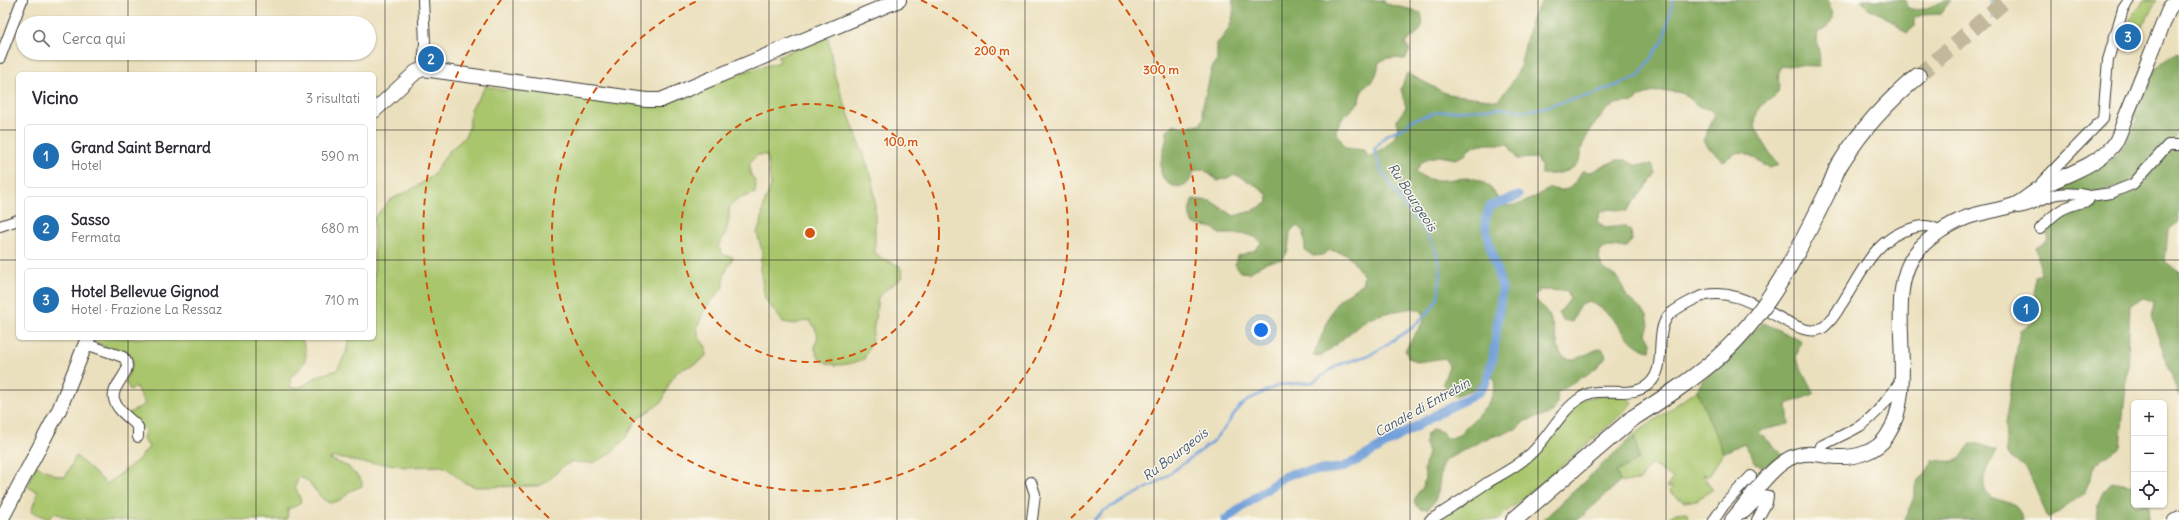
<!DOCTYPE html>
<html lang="it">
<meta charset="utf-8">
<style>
body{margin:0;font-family:Delius,sans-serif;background:#f7f7f7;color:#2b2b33}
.controls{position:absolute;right:12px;bottom:12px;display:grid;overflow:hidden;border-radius:6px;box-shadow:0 1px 3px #0004}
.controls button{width:36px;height:36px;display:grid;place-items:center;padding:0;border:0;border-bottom:1px solid #e1e1e2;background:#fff;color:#2b2b33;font:20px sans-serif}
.you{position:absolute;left:1261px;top:330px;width:14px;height:14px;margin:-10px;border:3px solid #fff;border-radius:50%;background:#1a73e8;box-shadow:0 0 0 6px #1a73e833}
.badge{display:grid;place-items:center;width:26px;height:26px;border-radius:50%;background:#1f6fb2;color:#fff;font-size:13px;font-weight:700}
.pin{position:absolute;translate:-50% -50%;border:2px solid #fff;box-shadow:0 1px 4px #0006}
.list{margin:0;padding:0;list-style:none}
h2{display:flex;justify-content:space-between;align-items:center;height:52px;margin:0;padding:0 16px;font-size:17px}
h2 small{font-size:13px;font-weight:400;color:#7c7c81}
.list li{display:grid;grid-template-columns:26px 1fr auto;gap:12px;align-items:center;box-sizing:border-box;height:64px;margin:0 8px 8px;padding:0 8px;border:1px solid #e1e1e2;border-radius:6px}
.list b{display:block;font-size:15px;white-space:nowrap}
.list p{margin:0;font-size:13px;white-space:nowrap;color:#7c7c81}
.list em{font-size:13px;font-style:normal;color:#7c7c81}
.icon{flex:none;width:22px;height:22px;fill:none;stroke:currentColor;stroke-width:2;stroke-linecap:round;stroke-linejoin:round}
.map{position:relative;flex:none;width:2179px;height:520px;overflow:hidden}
.search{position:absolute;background:#fff;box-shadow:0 1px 3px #0004;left:16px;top:16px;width:360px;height:44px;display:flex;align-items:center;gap:10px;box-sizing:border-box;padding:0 14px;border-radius:22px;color:#7c7c81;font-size:15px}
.panel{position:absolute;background:#fff;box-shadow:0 1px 3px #0004;left:16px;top:72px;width:360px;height:268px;border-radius:6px}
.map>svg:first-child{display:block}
</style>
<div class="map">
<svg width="2179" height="520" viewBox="0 0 2179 520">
<rect width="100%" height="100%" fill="#fbf7ec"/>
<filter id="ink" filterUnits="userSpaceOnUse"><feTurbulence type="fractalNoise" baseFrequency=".025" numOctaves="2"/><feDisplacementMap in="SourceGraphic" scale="8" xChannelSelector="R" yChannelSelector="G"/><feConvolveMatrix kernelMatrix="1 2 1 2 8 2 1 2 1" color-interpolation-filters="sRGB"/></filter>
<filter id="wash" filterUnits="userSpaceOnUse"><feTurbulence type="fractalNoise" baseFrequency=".012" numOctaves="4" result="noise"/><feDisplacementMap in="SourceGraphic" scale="16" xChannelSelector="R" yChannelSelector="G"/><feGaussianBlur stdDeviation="0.9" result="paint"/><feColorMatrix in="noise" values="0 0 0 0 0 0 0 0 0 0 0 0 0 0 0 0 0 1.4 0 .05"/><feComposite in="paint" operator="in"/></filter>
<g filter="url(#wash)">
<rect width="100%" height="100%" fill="#ebe0bd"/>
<path fill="#a9c66d" stroke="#627144" d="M2144 0H2158L2139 31 2127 24Z
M828 37 835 77 872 178 875 200V253L883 259 900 266 903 277 885 290 878 298 872 340 864 359C848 366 821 371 815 349 815 345 816 343 817 340 819 332 814 326 809 320L794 324 783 322 765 299 760 269 762 251 757 232 761 223 764 204 771 186 767 155H757L750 162V173L756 183 755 193 735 200 729 208C730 222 726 235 718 246L723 255 733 257 724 275V286L704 310 697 329 700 339 706 347V356L697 363 678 371 670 382 662 402 637 419 626 438 611 453 593 463 572 462 563 466 548 481 539 486 476 487 462 482 451 471 442 466 405 467 390 464 364 463 334 457 330 459 349 467C353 475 363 476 362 486L348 492C344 499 338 501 330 503 316 498 314 481 299 477L295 486 301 501 298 505 288 509 287 520H71L55 513 49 519 31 512 38 492 28 487 35 465 55 475 65 477 76 456 107 484 137 461 149 447 143 439 145 431 128 414 145 404 136 387 130 390 125 381 133 363 130 359 92 340 93 338H301C311 358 305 364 290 378L291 388 301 387 318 376 337 370 346 353 349 338H374V218L390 200 416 187 432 176 449 151 464 138 469 128 471 109 486 86 501 90 564 93 654 106 732 75 780 62 778 56Z
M1697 390 1723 453 1709 476 1703 474 1712 490 1697 500 1684 502 1670 492 1672 487 1666 488 1673 478 1651 464 1639 481 1620 482 1616 472 1639 459 1634 435Z
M1610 395 1626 396 1632 403 1613 422 1497 520H1437L1527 461 1577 403 1587 398Z
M1687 512 1688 520H1665L1676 513Z"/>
<path fill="#86ab60" stroke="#51643e" d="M1232 0H1383L1386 4 1413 10 1421 13C1426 32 1417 32 1405 43L1410 51 1405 59 1388 58 1379 62C1378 69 1377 76 1372 81 1364 89 1360 90 1359 102 1349 113 1340 117 1336 131L1345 148 1364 150 1369 157C1384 147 1401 140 1397 120L1406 107 1401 89 1407 73 1447 94 1498 100C1506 90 1515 81 1519 69 1527 46 1526 19 1544 0H1828C1833 17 1837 22 1818 32 1815 45 1822 54 1819 66L1795 65 1780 67C1777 77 1780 83 1778 93 1761 108 1757 101 1755 127 1763 140 1768 153 1779 165L1770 168 1746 153 1738 152 1722 161C1717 152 1709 150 1703 141L1715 115 1709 109C1694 107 1696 102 1685 95 1677 89 1650 91 1641 96 1639 97 1637 100 1635 102 1629 103 1622 102 1616 104 1605 107 1585 136 1582 147 1581 150 1581 153 1581 156 1576 173 1556 175 1541 174V166L1537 158 1517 159 1508 144H1480L1471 148 1464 155 1456 159 1439 156 1429 158 1421 163 1416 171C1440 197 1480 154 1500 204 1517 210 1535 197 1550 188 1570 194 1573 186 1582 171L1591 172 1616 160H1626L1634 165H1652L1656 174 1627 211 1609 209 1600 212 1598 222 1605 228 1623 226 1631 230 1632 240 1627 247H1608L1600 250 1599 260 1604 269 1619 279 1627 297 1647 315 1649 325 1646 334 1651 342 1650 351C1623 346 1617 310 1588 302L1580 305 1572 322 1563 320 1559 313 1570 299 1567 291 1540 290 1534 297C1537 302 1543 306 1546 311 1549 315 1555 332 1556 337 1558 346 1558 358 1570 359 1580 360 1592 350 1602 348L1606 356C1592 378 1573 378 1557 394V404L1552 413 1525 421 1518 428 1483 440 1449 458 1442 464 1438 492 1435 501 1429 508 1420 509 1414 502 1417 494 1423 487 1425 478 1424 469 1428 452 1425 444 1426 435 1433 429 1442 432 1448 439C1460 436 1462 430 1470 423 1484 409 1495 400 1495 379L1487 374 1474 389 1455 396 1448 391 1443 383 1449 366 1445 358 1417 362 1409 358 1405 350 1424 320 1422 311 1413 308 1385 313 1367 319 1323 355 1313 356 1334 307 1340 299 1362 284 1364 276 1347 254 1330 250 1322 255 1313 256 1305 250 1304 231 1297 226 1290 232 1288 251 1283 259 1265 263 1249 273 1240 272 1235 264 1238 256 1255 250 1261 243 1255 237 1246 234H1219L1213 228 1193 224C1188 215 1189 209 1193 199L1211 201 1234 216 1252 211 1268 203 1267 194 1252 183 1236 175 1218 181 1203 169 1194 171C1192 177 1190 183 1184 186 1178 188 1173 186 1169 184 1151 172 1168 146 1167 131L1174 124 1182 127 1200 125 1204 117 1202 109 1212 68 1217 61V43C1228 34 1237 15 1232 0Z
M1860 0H1906L1908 8C1928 14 1933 1 1951 0L1940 14 1922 15 1914 18V27L1907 33 1884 16 1868 8Z
M2179 53V125L2174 141 2131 183 2090 195 2058 191 2056 187C2073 179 2102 169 2115 156 2125 146 2132 132 2138 119L2133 116C2141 94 2153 58 2179 53Z
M2170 149H2179V222L2168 230 2165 262 2179 271V397L2152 319 2154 302 2144 298 2130 304 2127 376 2120 447 2096 464 2084 494 2048 518 2027 469 2007 455 2005 424 2020 330 2033 323 2035 276 2041 273 2036 248 2049 240 2046 229 2065 213 2096 204 2138 188Z
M1764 323 1801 341 1796 358 1814 394 1787 404 1789 424 1758 431 1783 455 1769 471 1756 463 1744 443 1723 453 1697 390 1703 380 1743 339Z
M1634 435 1639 459 1616 472 1620 482 1578 520H1543Z
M1970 444H1979L1996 450C1993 460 1985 468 1984 479 1981 511 2018 490 2022 520H1904L1914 497V489L1918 480 1925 475 1933 460 1951 462 1960 459Z
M2111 482 2134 486V505H2148L2149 520H2097C2095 505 2101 493 2111 482Z"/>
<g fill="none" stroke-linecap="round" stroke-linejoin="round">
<path stroke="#709fd9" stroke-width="2.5" d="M1991 0 1993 18
M1094 520 1103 511 1157 483 1210 444 1224 429 1240 406 1252 398 1279 385 1313 382 1338 365 1370 355 1412 328 1431 309 1438 298 1441 273 1436 252 1426 232 1403 204 1382 172 1374 150 1386 135 1405 127 1412 120 1438 112 1496 108 1528 111 1591 95 1638 77 1664 39 1673 0"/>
<path stroke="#709fd9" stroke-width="9" d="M1225 520 1283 477 1294 473 1341 468 1358 460 1439 413 1478 393 1486 382 1493 358 1502 288 1489 243 1485 220 1490 206 1518 196"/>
</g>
</g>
<g filter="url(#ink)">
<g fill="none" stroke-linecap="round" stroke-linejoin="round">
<path stroke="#c2b99d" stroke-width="16" stroke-dasharray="16 8" stroke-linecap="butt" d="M1918 76 2006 0"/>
<defs>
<path id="minor" d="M423 0 425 43 423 69
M0 58 22 0
M2040 186 2042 182 2103 119 2108 60 2123 9 2129 0
M2090 196 2111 193 2133 184 2168 145H2179
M2017 204 2018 208C2030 207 2039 200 2050 196 2061 192 2080 193 2090 196L2088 201C2064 206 2056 211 2040 229
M0 226 18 220
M86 344 123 357C137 371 110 384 114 399 117 411 130 418 138 427V437
M1818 454 1821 446C1834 439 1848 433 1860 426 1878 414 1890 396 1902 379
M1031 482 1035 494 1032 520
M1742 513H1745L1763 495 1768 496 1767 502 1757 520
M1430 520C1451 508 1470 494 1490 481 1502 474 1516 467 1527 457 1548 440 1558 412 1582 397 1601 384 1632 401 1650 383 1668 366 1653 333 1669 315 1675 309 1687 303 1695 299 1745 275 1798 347 1824 327 1831 321 1837 312 1841 305 1861 275 1873 238 1913 228 1924 225 1932 225 1941 232
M1714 520 1724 505 1751 476
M2173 520 2179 516"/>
<path id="secondary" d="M374 111 416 72 423 69 647 100H661L899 0
M1 520 59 410 88 338
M1732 520C1749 501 1770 465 1795 456 1809 451 1823 456 1837 457 1855 458 1877 452 1887 436 1922 384 1879 292 1919 249 1930 237 1948 225 1963 219 1978 212 1998 211 2014 205 2024 201 2031 193 2040 188 2063 175 2094 167 2112 147 2119 140 2122 125 2126 116 2141 80 2155 43 2170 7L2178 0"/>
<path id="primary" d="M1829 189C1833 180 1836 169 1842 161 1862 129 1889 100 1918 76
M1514 520 1633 418"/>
</defs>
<use href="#minor" stroke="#3b3934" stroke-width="12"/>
<use href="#secondary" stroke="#3b3934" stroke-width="16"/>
<use href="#primary" stroke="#3b3934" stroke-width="18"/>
<use href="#minor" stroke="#fff" stroke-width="10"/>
<use href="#secondary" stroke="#fff" stroke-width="14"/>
<use href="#primary" stroke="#fff" stroke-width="16"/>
<defs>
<path id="primary-bridge" d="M1633 418C1661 400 1689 382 1715 360 1768 315 1799 250 1829 189"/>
</defs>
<use href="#primary-bridge" stroke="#3b3934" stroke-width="18" stroke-linecap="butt"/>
<use href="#primary-bridge" stroke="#fff" stroke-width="16"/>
</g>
</g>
<path fill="none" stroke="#1c1c1c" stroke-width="1" stroke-opacity="0.55" d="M128 0V23M256 0V23M385 0V520M513 0V520M641 0V520M769 0V520M897 0V520M1025 0V520M1154 0V520M1282 0V520M1410 0V520M1538 0V520M1666 0V520M1794 0V520M1923 0V520M2051 0V520M128 53V74M256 53V74M0 130H18M374 130H2179M0 260H18M374 260H2179M128 338V520M256 338V520M0 390H2179"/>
<g fill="none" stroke="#d4530e" stroke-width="2" stroke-dasharray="7 5">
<circle cx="810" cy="233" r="129"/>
<path d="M921 0A258 258 0 1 1 699 0"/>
<path d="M549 518A387 387 0 0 1 501 0M1119 0A387 387 0 0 1 1071 518"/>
</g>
<g text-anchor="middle" stroke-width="3" stroke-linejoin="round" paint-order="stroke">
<g font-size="13" font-style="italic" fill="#425771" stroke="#fbf7ec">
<text transform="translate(1413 197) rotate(57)" y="5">Ru Bourgeois</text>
<text transform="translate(1422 407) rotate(-29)" y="5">Canale di Entrebin</text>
<text transform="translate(1175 454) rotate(-37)" y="5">Ru Bourgeois</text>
</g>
</g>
<circle cx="810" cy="233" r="6" fill="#d4530e" stroke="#fbf7ec" stroke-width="2"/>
<g font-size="12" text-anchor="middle" font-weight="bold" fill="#d4530e" stroke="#fbf7ec" stroke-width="3" stroke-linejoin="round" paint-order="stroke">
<text x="992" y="55">200 m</text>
<text x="1161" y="74">300 m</text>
<text x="901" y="146">100 m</text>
</g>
</svg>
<div class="controls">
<button>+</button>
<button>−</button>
<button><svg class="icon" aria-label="locate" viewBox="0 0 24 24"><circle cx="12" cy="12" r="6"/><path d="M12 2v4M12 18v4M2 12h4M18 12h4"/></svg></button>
</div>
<div class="you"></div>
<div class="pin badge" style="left:2026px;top:309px">1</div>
<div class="pin badge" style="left:431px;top:59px">2</div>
<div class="pin badge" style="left:2128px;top:37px">3</div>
<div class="search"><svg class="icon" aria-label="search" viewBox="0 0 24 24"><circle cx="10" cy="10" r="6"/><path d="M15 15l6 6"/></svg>Cerca qui</div>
<section class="panel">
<h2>Vicino<small>3 risultati</small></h2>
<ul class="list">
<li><span class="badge">1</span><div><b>Grand Saint Bernard</b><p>Hotel</p></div><em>590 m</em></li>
<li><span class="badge">2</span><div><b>Sasso</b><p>Fermata</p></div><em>680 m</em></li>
<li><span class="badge">3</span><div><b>Hotel Bellevue Gignod</b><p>Hotel · Frazione La Ressaz</p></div><em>710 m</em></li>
</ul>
</section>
</div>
